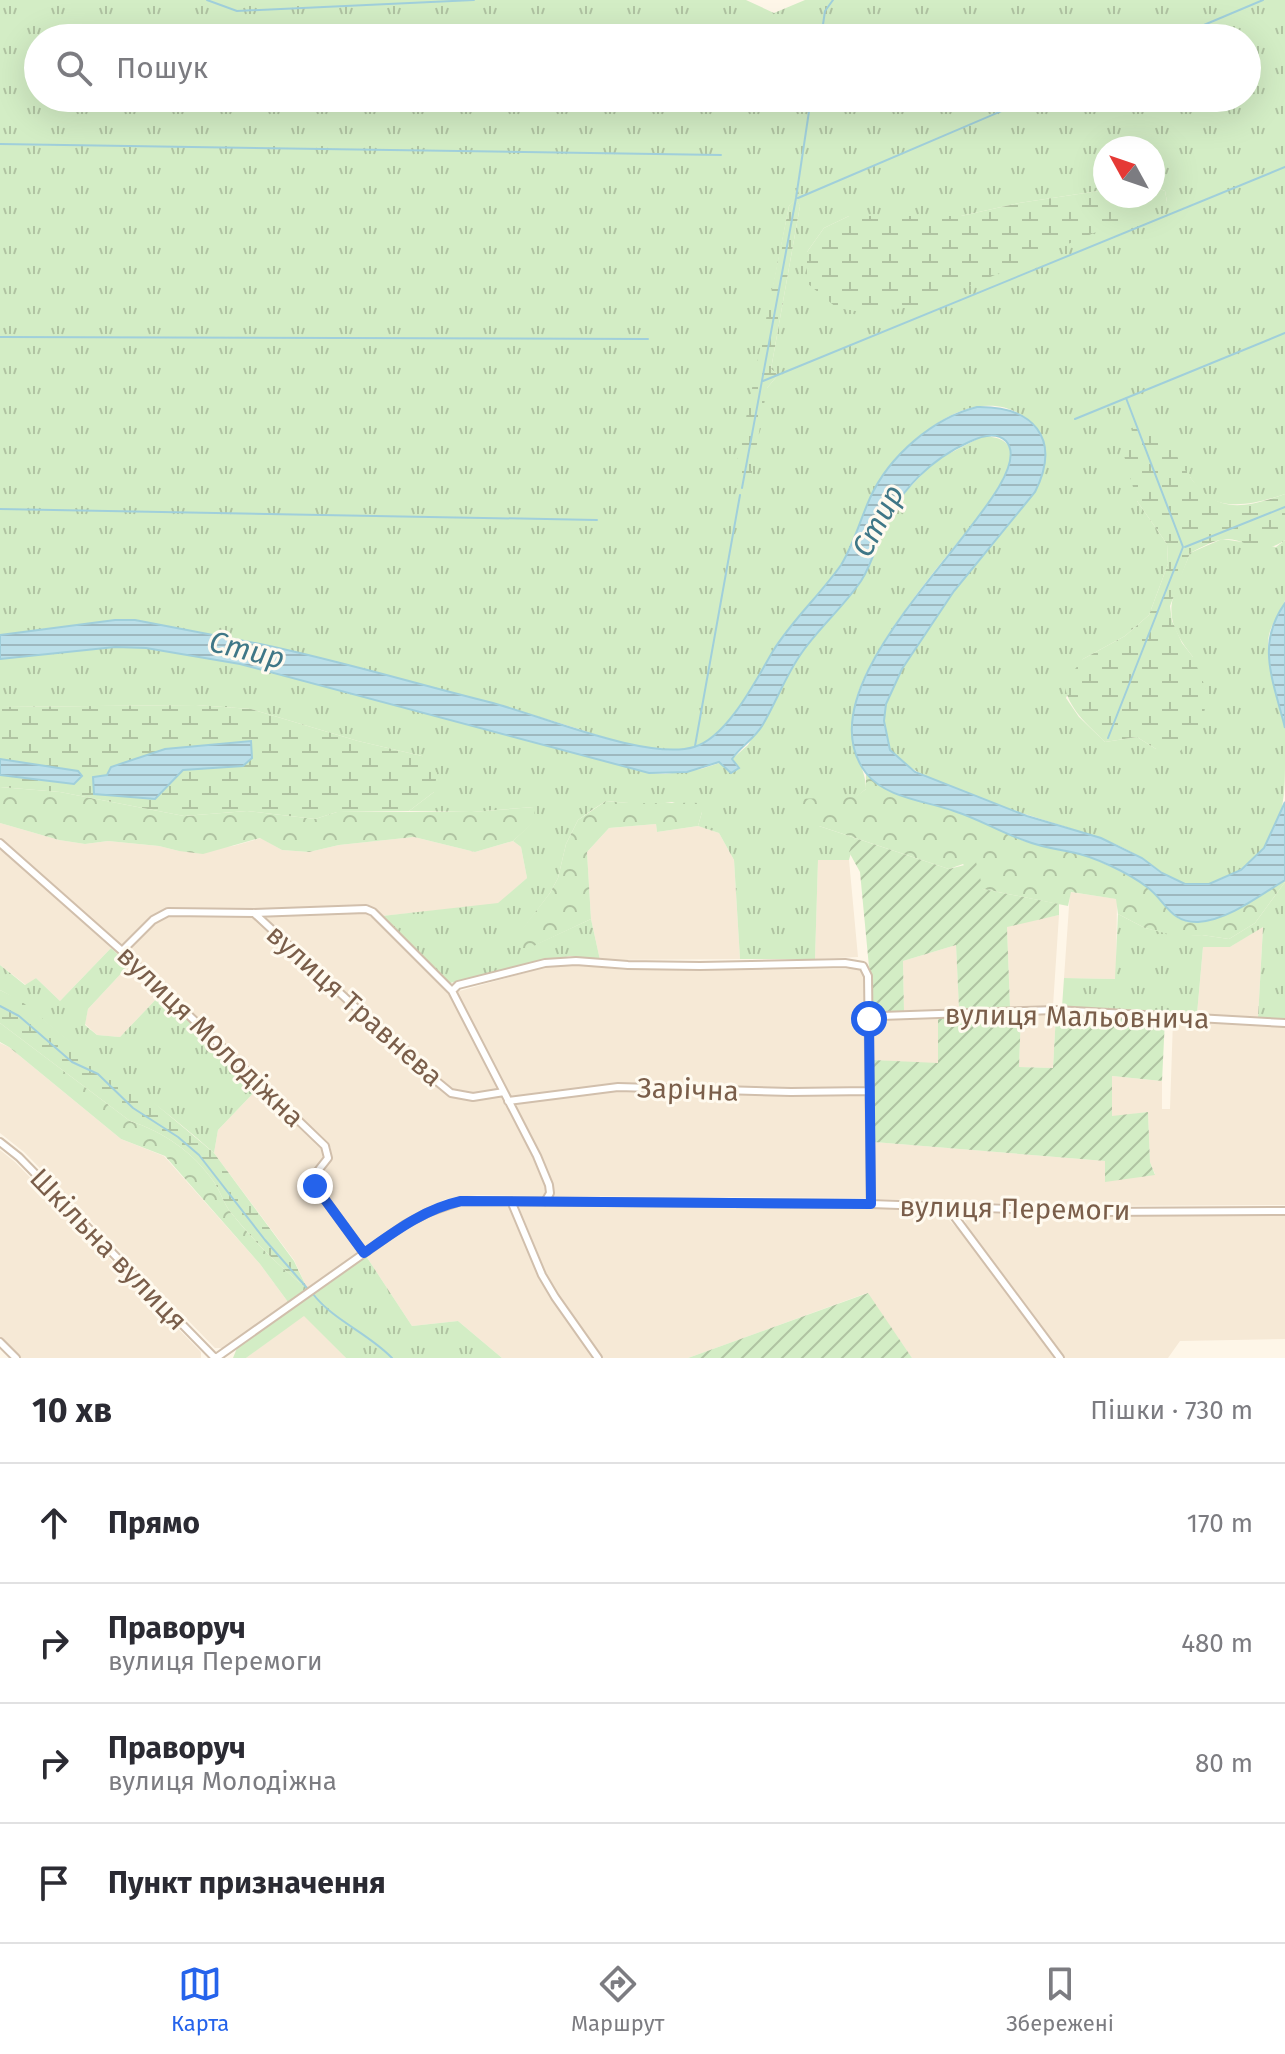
<!DOCTYPE html>
<html lang="uk">
<meta charset="utf-8">
<style>
body{margin:0;font-family:"Fira Sans",sans-serif;background:#f7f7f7;color:#2b2b33}
.compass{position:absolute;left:1093px;top:136px;width:72px;height:72px;border-radius:50%;background:#fff;box-shadow:0 8px 32px #0002;rotate:310deg}
.stop{position:absolute;width:24px;height:24px;margin:-18px;border:6px solid #2563eb;border-radius:50%;background:#fff}
.stop.end{background:#2563eb;border-color:#fff;box-shadow:0 2px 8px #0008}
.list{margin:0;padding:0;list-style:none}
h2{display:flex;justify-content:space-between;align-items:center;height:104px;margin:0;padding:0 32px;font-size:34px}
h2 small{font-size:26px;font-weight:400;color:#7c7c81}
.list li{display:grid;grid-template-columns:52px 1fr auto;gap:24px;align-items:center;box-sizing:border-box;height:120px;padding:0 32px;border-top:2px solid #e1e1e2}
.list b{display:block;font-size:30px;white-space:nowrap}
.list p{margin:0;font-size:26px;white-space:nowrap;color:#7c7c81}
.list em{font-size:26px;font-style:normal;color:#7c7c81}
.icon{flex:none;width:44px;height:44px;fill:none;stroke:currentColor;stroke-width:2;stroke-linecap:round;stroke-linejoin:round}
.map{position:relative;flex:none;width:1285px;height:1358px;overflow:hidden}
.search{position:absolute;background:#fff;box-shadow:0 8px 32px #0002;left:24px;right:24px;top:24px;height:88px;display:flex;align-items:center;gap:20px;box-sizing:border-box;padding:0 28px;border-radius:44px;color:#7c7c81;font-size:30px}
.sheet{height:584px;background:#fff}
nav{display:flex;justify-content:space-around;align-items:center;box-sizing:border-box;height:112px;border-top:2px solid #e1e1e2;background:#fff;font-size:22px;color:#7c7c81}
nav a{display:grid;justify-items:center;gap:4px}
nav .on{color:#2563eb}
.map>svg:first-child{display:block}
</style>
<div class="map">
<svg width="1285" height="1358" viewBox="0 0 1285 1358">
<defs>
<pattern id="grass-tufts" width="24" height="20" patternUnits="userSpaceOnUse" patternTransform="scale(2)"><rect width="24" height="20" fill="#d3edc5"/><path d="M3 7l-1-3M5 7V3M7 7l1-3M15 17l-1-3M17 17v-4M19 17l1-3" fill="none" stroke="#b0c3a2"/></pattern>
<pattern id="forest-crowns" width="20" height="18" patternUnits="userSpaceOnUse" patternTransform="scale(2)"><rect width="20" height="18" fill="#d3edc5"/><path d="M2 6a3 3 0 1 1 6 0M12 15a3 3 0 1 1 6 0" fill="none" stroke="#b0c3a2"/></pattern>
<pattern id="wetland-marsh" width="20" height="14" patternUnits="userSpaceOnUse" patternTransform="scale(2)"><rect width="20" height="14" fill="#d3edc5"/><path d="M1 5h8M5 5V1M11 12h8M15 12V8" fill="none" stroke="#b0c3a2"/></pattern>
<pattern id="garden-furrows" width="10" height="10" patternUnits="userSpaceOnUse" patternTransform="scale(2)"><rect width="10" height="10" fill="#d3edc5"/><path d="M-1 1l2-2M0 10L10 0M9 11l2-2" fill="none" stroke="#b0c3a2"/></pattern>
<pattern id="water-rules" width="6" height="5" patternUnits="userSpaceOnUse" patternTransform="scale(2)"><rect width="6" height="5" fill="#bbdfe9"/><path d="M0 2.5h6" fill="none" stroke="#9db8bf"/></pattern>
</defs>
<rect width="100%" height="100%" fill="#fef6e8"/>
<path fill="#f6e9d6" d="M0 823 59 840 85 844 108 841 159 846 179 851 233 846 261 838 282 850 309 852 339 845 414 837 475 852 513 841 521 847 527 878 498 904 382 916 366 906 254 910 167 909 151 918 122 947 0 838Z
M656 824 657 832 698 826 719 833 734 860 740 959 600 960 591 919 587 852 609 828Z
M0 847 111 948 60 1001 36 978 26 985 0 965Z
M818 860H849L858 957 815 959Z
M1070 892 1117 899 1116 979 1064 978Z
M365 913 378 921 449 993 533 1158 546 1186 544 1196 477 1195 446 1199 402 1220 364 1248 319 1185 320 1173 331 1159V1148L328 1144 127 952 155 923 169 916 254 917Z
M1059 915 1053 1006 1010 1007 1007 926Z
M1263 926 1258 1018 1197 1014 1203 947H1230Z
M956 945 959 1009 904 1011 903 961Z
M129 965 161 994 120 1037 97 1035 85 1024 88 1009Z
M576 965 628 970 860 969 864 976 867 1198 554 1196 553 1185 540 1155 456 992 546 967Z
M1021 1014H1056L1053 1068 1019 1067Z
M938 1017V1064L873 1060V1021Z
M1173 1020 1285 1026V1205L1097 1206 875 1199 874 1142 1105 1161V1181L1155 1174 1150 1162 1148 1112 1112 1117V1076L1162 1081V1109H1170Z
M0 1043 9 1047 121 1139 164 1156 260 1264 288 1302 224 1348H215L24 1152 0 1133Z
M259 1087 323 1148 325 1157 311 1176 312 1187 359 1252 307 1288 294 1260 214 1153 218 1130Z
M0 1150 15 1162 201 1352V1358H20L0 1338Z
M477 1204 510 1206 539 1276 552 1299 594 1358H502L458 1321 412 1326 366 1256 407 1228 430 1215 448 1208Z
M518 1205 871 1208 941 1212 959 1230 1055 1358H912L867 1293 688 1358H603L558 1295 546 1273Z
M972 1213 1097 1216 1285 1215V1339L1180 1341 1168 1358H1065L967 1227 965 1220Z
M304 1315 346 1358H246Z"/>
<path fill="url(#grass-tufts)" fill-rule="evenodd" d="M0 0H746L774 13 805 0H1285V494C1261 502 1230 511 1208 497 1201 493 1195 484 1190 477L1137 501 1167 544 1168 564 1149 615 1125 636 1083 659 1066 698 1079 717 1105 742 1137 737 1156 749 1193 657C1158 613 1172 600 1190 553L1222 539 1276 547 1285 540C1285 559 1285 581 1285 600 1282 615 1268 623 1268 644 1267 672 1280 699 1285 727 1285 738 1285 751 1285 763 1285 800 1283 830 1255 857 1238 874 1209 891 1184 884 1169 880 1157 867 1143 859 1131 851 1114 843 1100 838 1058 823 911 784 890 750 885 743 884 730 884 721 884 667 998 536 1035 492 1063 436 1019 390 961 411 931 422 904 450 884 474 871 503 859 534 843 561 824 592 796 617 776 647 753 681 738 725 699 745 668 761 601 736 569 726 427 682 281 648 135 620H115L0 635ZM38 38H1247V98H38ZM1105 148H1153V186L1165 191 1167 202 807 252 824 228 849 216H961L1019 203 1105 190ZM796 199 800 206 771 369 778 375 767 388 764 333 789 206Z
M983 436C1002 437 1015 443 1010 465 1004 492 980 515 963 536 930 576 869 651 856 700 853 712 850 729 853 742 856 759 866 771 866 789L819 826 855 838 849 860H818L815 959H740L734 860 719 833 698 826 702 812 672 802 651 805 606 801 592 810 578 820 566 844 558 878 550 893 523 929 524 950 591 919 600 960 570 956 450 983 382 916 498 903 527 878 521 847 513 841 534 821V807L472 812 409 811 434 792 422 756 358 741 251 709 196 705 0 707V659L115 647 146 648 240 664 649 773 665 774 701 769 732 759 748 745 802 652 859 583 870 565 884 526 907 490 935 461Z
M1285 882V1019L1258 1018 1263 927 1230 947H1203L1197 1014 1062 1007 1064 978 1115 979 1118 914 1145 928 1180 936 1202 935 1229 939 1255 923Z
M111 948 129 965 88 1009 85 1025 97 1035 120 1037 161 994 259 1087 218 1130 214 1153C169 1112 119 1078 70 1042 47 1024 27 1004 0 990V965L25 985 36 978 60 1001Z
M366 1256 412 1326 458 1321 502 1358H346L304 1316 246 1358H233L237 1348Z"/>
<path fill="url(#forest-crowns)" d="M866 774C890 797 923 800 954 811 979 819 1002 833 1027 842 1048 849 1071 850 1092 858 1109 866 1130 875 1146 886 1164 898 1167 920 1192 922 1224 924 1259 896 1285 880V882L1255 923 1229 939 1202 935 1180 937 1145 928 1118 914 1116 899 1071 892 1068 906 983 889 963 864 949 869 819 826 796 808V799L855 797 866 789Z
M0 787 60 792 184 816 247 811 315 819 337 812H472L534 807 535 821 513 841 475 852 414 837 339 845 309 852 282 850 260 838 203 854 179 851 159 846 108 841 85 844 59 840 0 823Z
M606 801C638 805 669 802 701 803L702 812 698 826 657 832 656 824 609 828 587 852 591 919 523 951V928L550 893 558 878 566 844 578 820Z
M0 1023 130 1121C164 1132 193 1152 214 1182 221 1192 224 1205 232 1214 254 1241 279 1267 307 1288L288 1302 260 1264 165 1156 121 1139 9 1047 0 1042Z"/>
<path fill="url(#wetland-marsh)" fill-rule="evenodd" d="M1153 186 1165 191 1167 202 924 305 868 313 837 308 807 283V252L824 228 849 216H961L1019 203 1105 190V196H1153Z
M796 198 800 206 771 369 778 375 767 388 750 483 742 488 733 482 789 206Z
M1136 421C1143 425 1152 427 1159 431 1168 437 1175 452 1180 462 1210 511 1232 513 1285 494V540C1256 560 1249 538 1225 539 1214 540 1200 548 1190 553L1170 606 1172 621 1182 643 1193 657 1208 694 1200 732 1179 752 1156 749 1137 737 1105 742C1087 724 1068 709 1064 683L1083 659 1125 636 1149 615 1168 564 1167 544 1137 501 1123 452Z
M196 705 251 709 358 741 422 756 437 773 434 792 409 811 337 812 315 819 247 811 184 816 60 792 0 787V775L74 784 78 771 0 759V707ZM252 757 243 766 183 770 155 799 93 777Z
M0 990 20 1000 67 1039 140 1091 214 1153 294 1261 307 1288C279 1267 255 1242 232 1214 224 1205 221 1192 214 1182 193 1152 164 1132 130 1121L0 1023Z"/>
<path fill="url(#garden-furrows)" d="M855 838 949 869 976 862 983 889 1059 904V915L1007 927 1010 1007 959 1009 956 945 903 961 904 1011 873 1014 872 975 869 967 860 872 849 852Z
M1021 1014 1019 1067 1053 1068 1056 1014 1165 1019 1162 1081 1112 1076V1116L1148 1112 1150 1162 1155 1175 1105 1182V1161L874 1142 873 1060 938 1063V1017Z
M868 1293 912 1358H688Z"/>
<path fill="url(#water-rules)" stroke="#a0cfdb" stroke-width="2" d="M977 407C1033 406 1062 438 1035 492L954 591 902 669 886 704 884 721 890 750 915 772 1027 816 1101 838 1142 858 1162 873 1185 884H1209L1241 870 1264 848 1285 802V880C1260 895 1229 920 1198 922 1170 923 1166 901 1147 887 1129 873 1093 856 1071 852 1056 849 1041 847 1026 841 1002 833 979 819 954 811 927 801 885 798 866 773 789 673 1049 488 1006 441 996 431 979 437 969 442 931 459 901 489 884 527 876 546 872 564 861 581 844 606 820 627 803 651 786 674 777 701 762 726 754 739 740 747 732 759L739 768 731 773 719 762 687 772 649 773 240 664 146 648 115 647 0 659V635L115 620H135C176 628 218 636 260 644 337 660 413 683 489 702 540 715 647 761 694 747 728 737 757 678 773 651 793 619 820 595 841 565 854 544 860 520 870 498 889 456 933 418 977 407Z
M1285 603V728C1274 682 1255 645 1285 603Z
M251 741 252 758 243 766 183 770 155 799 94 794 93 777 107 775 111 767 165 749Z
M0 759 78 771 82 776 74 784 0 775Z"/>
<g fill="none" stroke-linecap="round" stroke-linejoin="round">
<path stroke="#a0cfdb" stroke-width="2" d="M207 0 237 11 474 0
M821 38 825 11 833 0
M1173 38 1263 0
M0 144 721 155
M798 198 1032 98
M0 337 648 339
M763 381 1285 167
M1075 419 1285 333
M742 488 796 198 811 98
M0 509 597 520
M1185 547 1285 507
M1108 738 1183 547 1126 398
M695 746 740 495
M0 1006 19 1016 72 1062 98 1074 133 1108 178 1137 199 1155 265 1240 307 1288
M313 1294C334 1321 368 1333 392 1358"/>
<defs>
<path id="street" d="M0 843 122 951 325 1146 328 1158 317 1172 315 1186 364 1253
M254 913 382 1032 404 1048 434 1079 451 1093 473 1097 504 1092
M122 951 153 920 168 912 254 913 366 909 373 912 452 991 537 1156 549 1185 550 1193 545 1202
M452 991 458 985 545 963 576 961 628 965 700 966 845 963 863 966 868 976 871 1204
M869 1019 881 1016 1056 1010 1285 1023
M508 1101 618 1087 791 1092 870 1091
M0 1142 19 1157 215 1358
M511 1201 542 1275 555 1297 598 1358
M948 1208 1060 1358
M0 1342 16 1358
M216 1358 404 1225 429 1212 461 1201 871 1204 1097 1212 1285 1211"/>
</defs>
<use href="#street" stroke="#d1bfac" stroke-width="10"/>
<use href="#street" stroke="#fff" stroke-width="6"/>
</g>
<g fill="none" stroke-linecap="round" stroke-linejoin="round">
<path stroke="#2563eb" stroke-width="10" d="M315 1186 364 1253C394 1232 424 1209 461 1201L871 1204 869 1019"/>
</g>
<g text-anchor="middle" stroke-width="6" stroke-linejoin="round" paint-order="stroke">
<g font-size="28" fill="#7a5e4a" stroke="#fffaef">
<text transform="translate(355 1005) rotate(42)" y="10">вулиця Травнева</text>
<text transform="translate(1077 1016) rotate(1)" y="10">вулиця Мальовнича</text>
<text transform="translate(211 1036) rotate(44)" y="10">вулиця Молодіжна</text>
<text transform="translate(688 1089) rotate(2)" y="10">Зарічна</text>
<text transform="translate(1015 1208) rotate(1)" y="10">вулиця Перемоги</text>
<text transform="translate(109 1249) rotate(46)" y="10">Шкільна вулиця</text>
</g>
<g font-size="30" font-style="italic" fill="#3f7787" stroke="#fffaef">
<text transform="translate(878 521) rotate(-62)" y="10">Стир</text>
<text transform="translate(247 650) rotate(14)" y="10">Стир</text>
</g>
</g>
</svg>
<svg class="compass" viewBox="-18 -18 36 36"><path d="M0-13l5 13h-10z" fill="#e53935"/><path d="M0 13l5-13h-10z" fill="#7c7c81"/></svg>
<div class="stop" style="left:869px;top:1019px"></div>
<div class="stop end" style="left:315px;top:1186px"></div>
<div class="search"><svg class="icon" aria-label="search" viewBox="0 0 24 24"><circle cx="10" cy="10" r="6"/><path d="M15 15l6 6"/></svg>Пошук</div>
</div>
<section class="sheet">
<h2>10 хв<small>Пішки · 730 m</small></h2>
<ul class="list">
<li><svg class="icon" aria-label="ahead" viewBox="0 0 24 24"><path d="M12 20V5M6 11l6-6 6 6"/></svg><div><b>Прямо</b></div><em>170 m</em></li>
<li><svg class="icon" aria-label="right" viewBox="0 0 24 24"><path d="M7 20v-9h11M14 6l5 5-5 5"/></svg><div><b>Праворуч</b><p>вулиця Перемоги</p></div><em>480 m</em></li>
<li><svg class="icon" aria-label="right" viewBox="0 0 24 24"><path d="M7 20v-9h11M14 6l5 5-5 5"/></svg><div><b>Праворуч</b><p>вулиця Молодіжна</p></div><em>80 m</em></li>
<li><svg class="icon" aria-label="arrive" viewBox="0 0 24 24"><path d="M6 21V4h12l-3 4 3 4H6"/></svg><div><b>Пункт призначення</b></div></li>
</ul>
</section>
<nav>
<a class="on"><svg class="icon" aria-label="map" viewBox="0 0 24 24"><path d="M3 6l6-2 6 2 6-2v14l-6 2-6-2-6 2zM9 4v14M15 6v14"/></svg>Карта</a>
<a><svg class="icon" aria-label="directions" viewBox="0 0 24 24"><path d="M12 3l9 9-9 9-9-9zM9 14v-3h6M13 9l2 2-2 2"/></svg>Маршрут</a>
<a><svg class="icon" aria-label="saved" viewBox="0 0 24 24"><path d="M7 4h10v16l-5-4-5 4z"/></svg>Збережені</a>
</nav>
